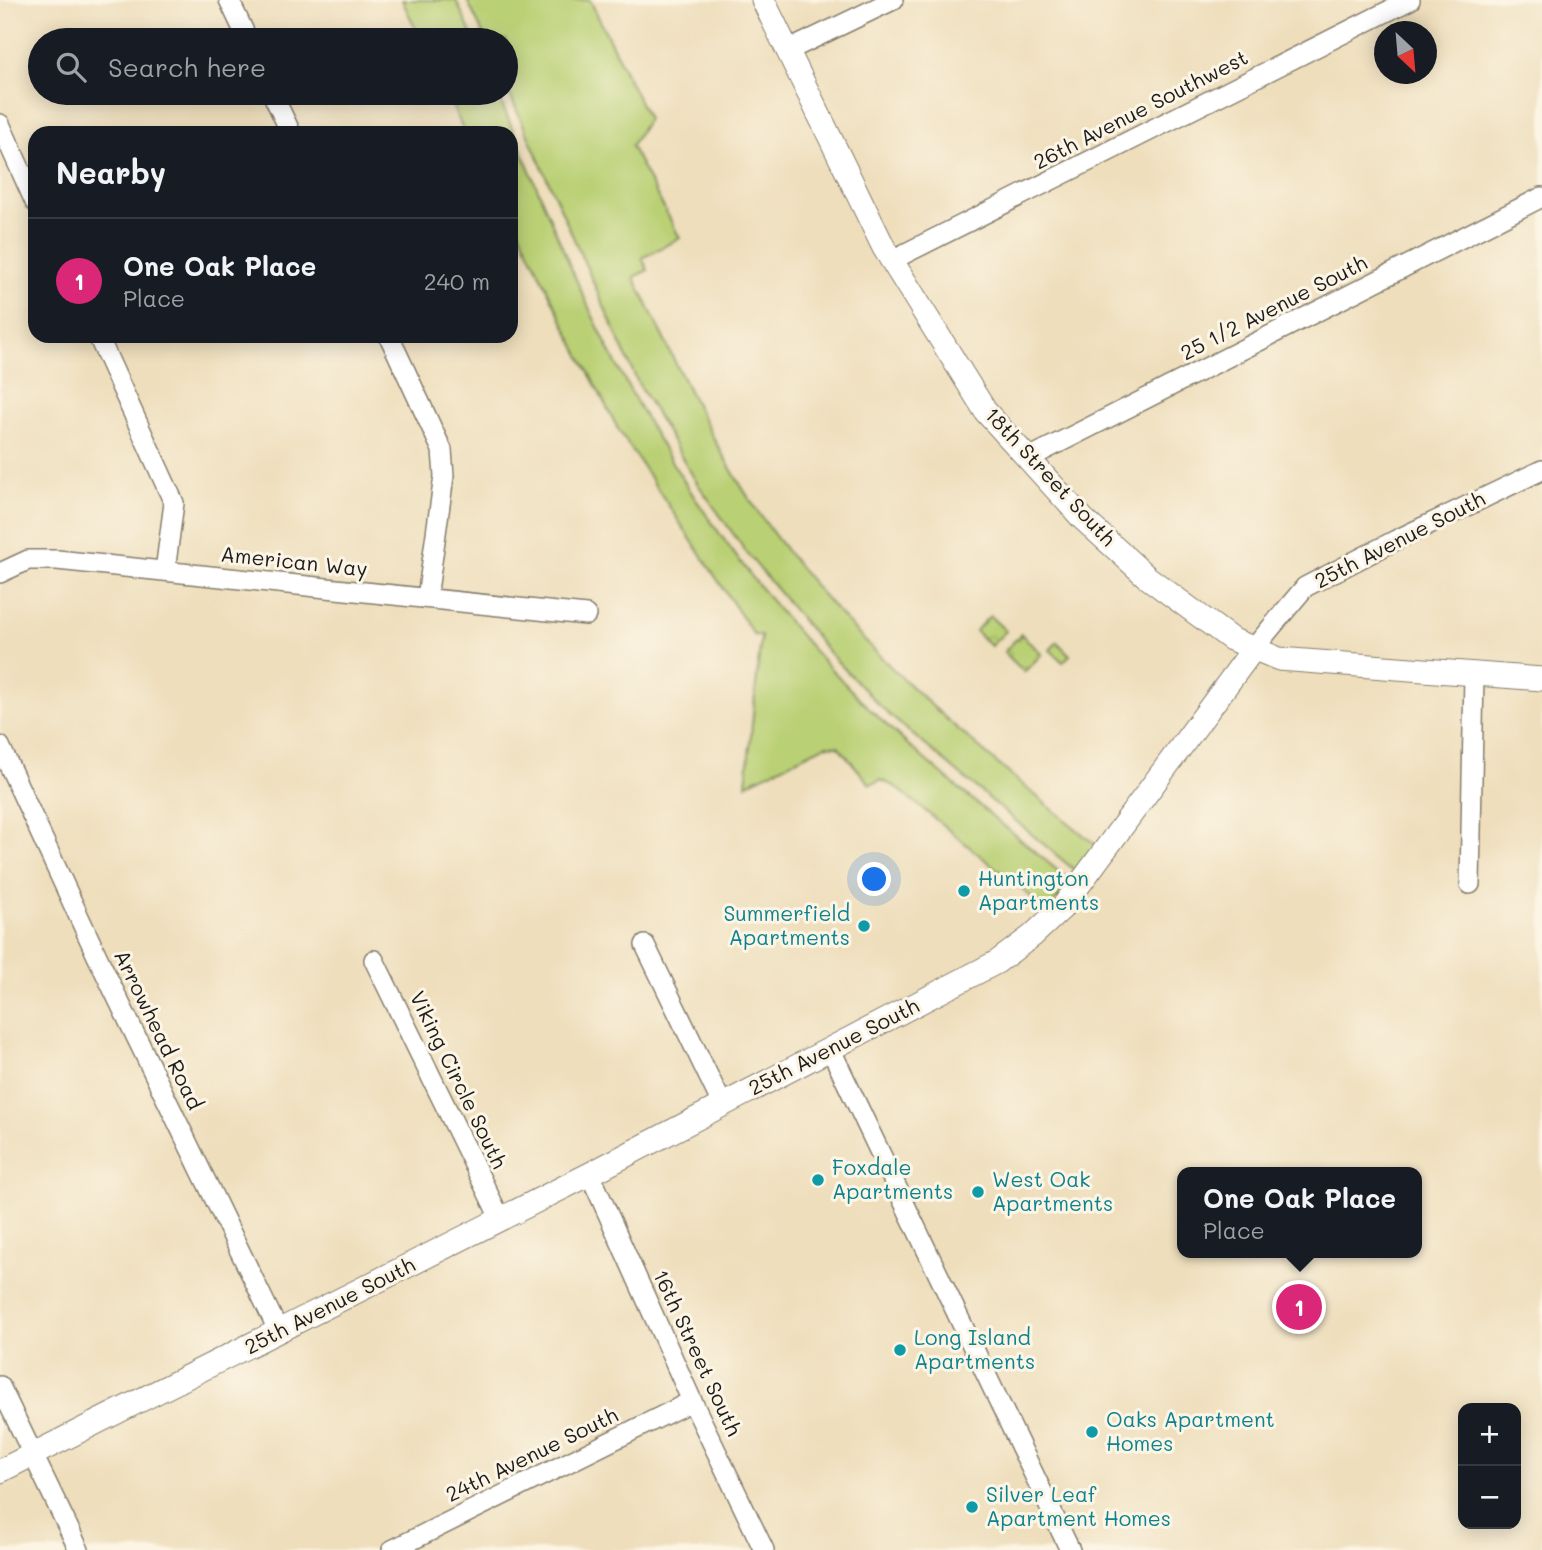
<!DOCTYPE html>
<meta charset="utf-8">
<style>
body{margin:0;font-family:Mali,sans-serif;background:#242831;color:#f1f3f6}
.controls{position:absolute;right:21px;bottom:21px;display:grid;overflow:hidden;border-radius:14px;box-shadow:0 4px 18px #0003}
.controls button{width:63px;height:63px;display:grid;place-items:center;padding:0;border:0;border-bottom:2px solid #363941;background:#171b24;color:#f1f3f6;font:35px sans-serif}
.compass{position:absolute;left:1374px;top:21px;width:63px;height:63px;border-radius:50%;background:#171b24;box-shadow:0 4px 18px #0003;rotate:154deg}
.you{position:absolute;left:875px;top:880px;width:24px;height:24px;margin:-18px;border:5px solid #fff;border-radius:50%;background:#1a73e8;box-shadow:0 0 0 10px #1a73e833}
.badge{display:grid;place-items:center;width:46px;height:46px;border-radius:50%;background:#db2777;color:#fff;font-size:23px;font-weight:700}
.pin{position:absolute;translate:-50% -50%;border:4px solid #fff;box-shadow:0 2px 7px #0006}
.popup{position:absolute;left:1177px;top:1167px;width:245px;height:91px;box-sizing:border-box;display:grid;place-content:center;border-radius:14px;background:#171b24;filter:drop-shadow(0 2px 5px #0005);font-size:23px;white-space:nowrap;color:#9ea1a6}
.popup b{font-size:26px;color:#f1f3f6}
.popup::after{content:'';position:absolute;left:50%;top:100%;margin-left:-14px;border:14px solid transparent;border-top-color:#171b24}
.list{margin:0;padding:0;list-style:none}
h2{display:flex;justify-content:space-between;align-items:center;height:91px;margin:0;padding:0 28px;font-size:30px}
h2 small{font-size:23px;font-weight:400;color:#9ea1a6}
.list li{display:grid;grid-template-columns:46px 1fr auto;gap:21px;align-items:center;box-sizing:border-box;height:126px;padding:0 28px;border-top:2px solid #363941}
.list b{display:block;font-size:26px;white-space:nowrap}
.list p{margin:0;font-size:23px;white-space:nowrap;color:#9ea1a6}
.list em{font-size:23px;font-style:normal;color:#9ea1a6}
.icon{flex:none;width:38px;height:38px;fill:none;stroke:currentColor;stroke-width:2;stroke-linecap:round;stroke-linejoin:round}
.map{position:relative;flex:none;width:1542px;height:1550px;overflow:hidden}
.search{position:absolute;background:#171b24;box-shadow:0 4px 18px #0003;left:28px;top:28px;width:490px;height:77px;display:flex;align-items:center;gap:18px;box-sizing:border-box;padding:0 24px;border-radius:38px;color:#9ea1a6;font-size:26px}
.panel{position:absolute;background:#171b24;box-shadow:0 4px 18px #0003;left:28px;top:126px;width:490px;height:217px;border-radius:21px}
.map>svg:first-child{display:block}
</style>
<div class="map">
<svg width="1542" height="1550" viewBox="0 0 1542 1550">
<defs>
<pattern id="park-crowns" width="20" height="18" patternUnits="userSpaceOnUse" patternTransform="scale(1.75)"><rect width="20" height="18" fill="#bad074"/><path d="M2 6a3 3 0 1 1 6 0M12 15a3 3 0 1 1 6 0" fill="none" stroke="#9fb264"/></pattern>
</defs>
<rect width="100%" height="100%" fill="#fcf5e5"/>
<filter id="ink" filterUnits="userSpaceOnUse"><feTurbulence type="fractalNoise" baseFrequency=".0143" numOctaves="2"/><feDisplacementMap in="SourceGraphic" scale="14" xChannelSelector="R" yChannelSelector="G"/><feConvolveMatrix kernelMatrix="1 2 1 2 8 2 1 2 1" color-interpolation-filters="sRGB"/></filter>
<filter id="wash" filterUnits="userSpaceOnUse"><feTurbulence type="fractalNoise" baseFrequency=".00686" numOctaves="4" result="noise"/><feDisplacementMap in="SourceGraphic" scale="28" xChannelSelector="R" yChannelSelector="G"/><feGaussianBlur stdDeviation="1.57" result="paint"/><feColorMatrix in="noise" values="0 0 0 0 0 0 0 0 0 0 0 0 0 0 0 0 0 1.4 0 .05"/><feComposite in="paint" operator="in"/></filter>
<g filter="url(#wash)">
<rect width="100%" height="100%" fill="#eedebc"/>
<path fill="#bad074" stroke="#6b7648" stroke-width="2" d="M402 0H456L474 40H421Z
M467 0H590L648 119 631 146 680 238 642 258 648 270 634 277C672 355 710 441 758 512 848 643 975 746 1097 846L1078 873 887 713 830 654 749 556 697 483 638 383 506 86V40H486Z
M446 93H497C540 191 579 297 631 392 689 499 764 601 849 688 917 759 997 818 1072 883L1047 910 896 787 881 780 870 784 838 746 826 745 746 784 761 636 754 635 618 429 569 334 511 214V133H465Z"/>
<path fill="url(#park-crowns)" stroke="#6b7648" stroke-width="2" d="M990 616 1006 631 991 646 975 631Z
M1021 634 1042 654 1024 672 1004 652Z
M1057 642 1070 655 1063 662 1050 650Z"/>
</g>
<g filter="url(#ink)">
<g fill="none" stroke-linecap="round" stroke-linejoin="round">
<defs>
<path id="minor" d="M229 0 248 40
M787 51 893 0
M272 93 291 133
M0 124 35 202
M892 260 1410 0
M98 336 174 503 165 571
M389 336 442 450 444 476 427 598
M1027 459 1542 197
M0 573 28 560H57L586 615
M1254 648 1305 587 1396 540 1542 470
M0 746 98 958 279 1332
M1470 884 1474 675
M645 945 722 1104
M374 960 501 1220
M831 1050 1070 1550
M590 1174 692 1401 764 1550
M0 1386 79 1550
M392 1550 692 1401"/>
<path id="tertiary" d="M763 0 884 248 986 412 1083 519 1147 577 1231 639 1279 659 1542 679
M0 1471 590 1174 997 962 1032 936 1062 908 1254 648"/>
</defs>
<use href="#minor" stroke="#857d6c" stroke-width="22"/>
<use href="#tertiary" stroke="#857d6c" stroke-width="25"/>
<use href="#minor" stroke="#fff" stroke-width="19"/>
<use href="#tertiary" stroke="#fff" stroke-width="23"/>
</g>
</g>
<g fill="#0f9aa8" stroke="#fcf5e5" stroke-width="2.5">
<circle cx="964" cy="891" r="7"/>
<circle cx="864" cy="926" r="7"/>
<circle cx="818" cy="1180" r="7"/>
<circle cx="978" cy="1192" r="7"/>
<circle cx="900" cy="1350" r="7"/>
<circle cx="1092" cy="1432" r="7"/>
<circle cx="972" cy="1507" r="7"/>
</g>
<g text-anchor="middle" stroke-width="6" stroke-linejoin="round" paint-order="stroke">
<g font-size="21" fill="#1c1c1c" stroke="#fcf5e5">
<text transform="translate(1141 110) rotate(-27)" y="7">26th Avenue Southwest</text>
<text transform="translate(1274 308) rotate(-27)" y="7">25 1/2 Avenue South</text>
<text transform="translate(1050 477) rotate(47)" y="7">18th Street South</text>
<text transform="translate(1400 540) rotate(-27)" y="7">25th Avenue South</text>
<text transform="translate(294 562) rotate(6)" y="7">American Way</text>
<text transform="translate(158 1030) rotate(64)" y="7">Arrowhead Road</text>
<text transform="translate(834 1047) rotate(-27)" y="7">25th Avenue South</text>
<text transform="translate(458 1080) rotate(64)" y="7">Viking Circle South</text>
<text transform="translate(330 1306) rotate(-27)" y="7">25th Avenue South</text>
<text transform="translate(697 1353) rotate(65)" y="7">16th Street South</text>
<text transform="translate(532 1455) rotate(-26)" y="7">24th Avenue South</text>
</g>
<g font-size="21" fill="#0d838f" stroke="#fcf5e5" text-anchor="start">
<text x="978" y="886">Huntington<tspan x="978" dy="24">Apartments</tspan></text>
<text x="850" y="921" text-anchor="end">Summerfield<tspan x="850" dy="24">Apartments</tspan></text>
<text x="832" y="1175">Foxdale<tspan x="832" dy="24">Apartments</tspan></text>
<text x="992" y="1187">West Oak<tspan x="992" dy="24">Apartments</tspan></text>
<text x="914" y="1345">Long Island<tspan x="914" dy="24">Apartments</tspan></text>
<text x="1106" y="1427">Oaks Apartment<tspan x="1106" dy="24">Homes</tspan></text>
<text x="986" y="1502">Silver Leaf<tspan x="986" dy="24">Apartment Homes</tspan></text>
</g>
</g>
</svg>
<div class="controls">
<button>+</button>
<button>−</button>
</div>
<svg class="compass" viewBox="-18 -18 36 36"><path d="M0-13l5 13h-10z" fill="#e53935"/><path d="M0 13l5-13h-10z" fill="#9ea1a6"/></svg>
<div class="you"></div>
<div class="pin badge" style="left:1299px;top:1307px">1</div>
<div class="popup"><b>One Oak Place</b>Place</div>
<div class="search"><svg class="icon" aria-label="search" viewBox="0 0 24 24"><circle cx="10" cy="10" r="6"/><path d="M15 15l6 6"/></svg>Search here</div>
<section class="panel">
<h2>Nearby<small></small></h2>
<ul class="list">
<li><span class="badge">1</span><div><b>One Oak Place</b><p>Place</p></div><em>240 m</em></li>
</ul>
</section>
</div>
